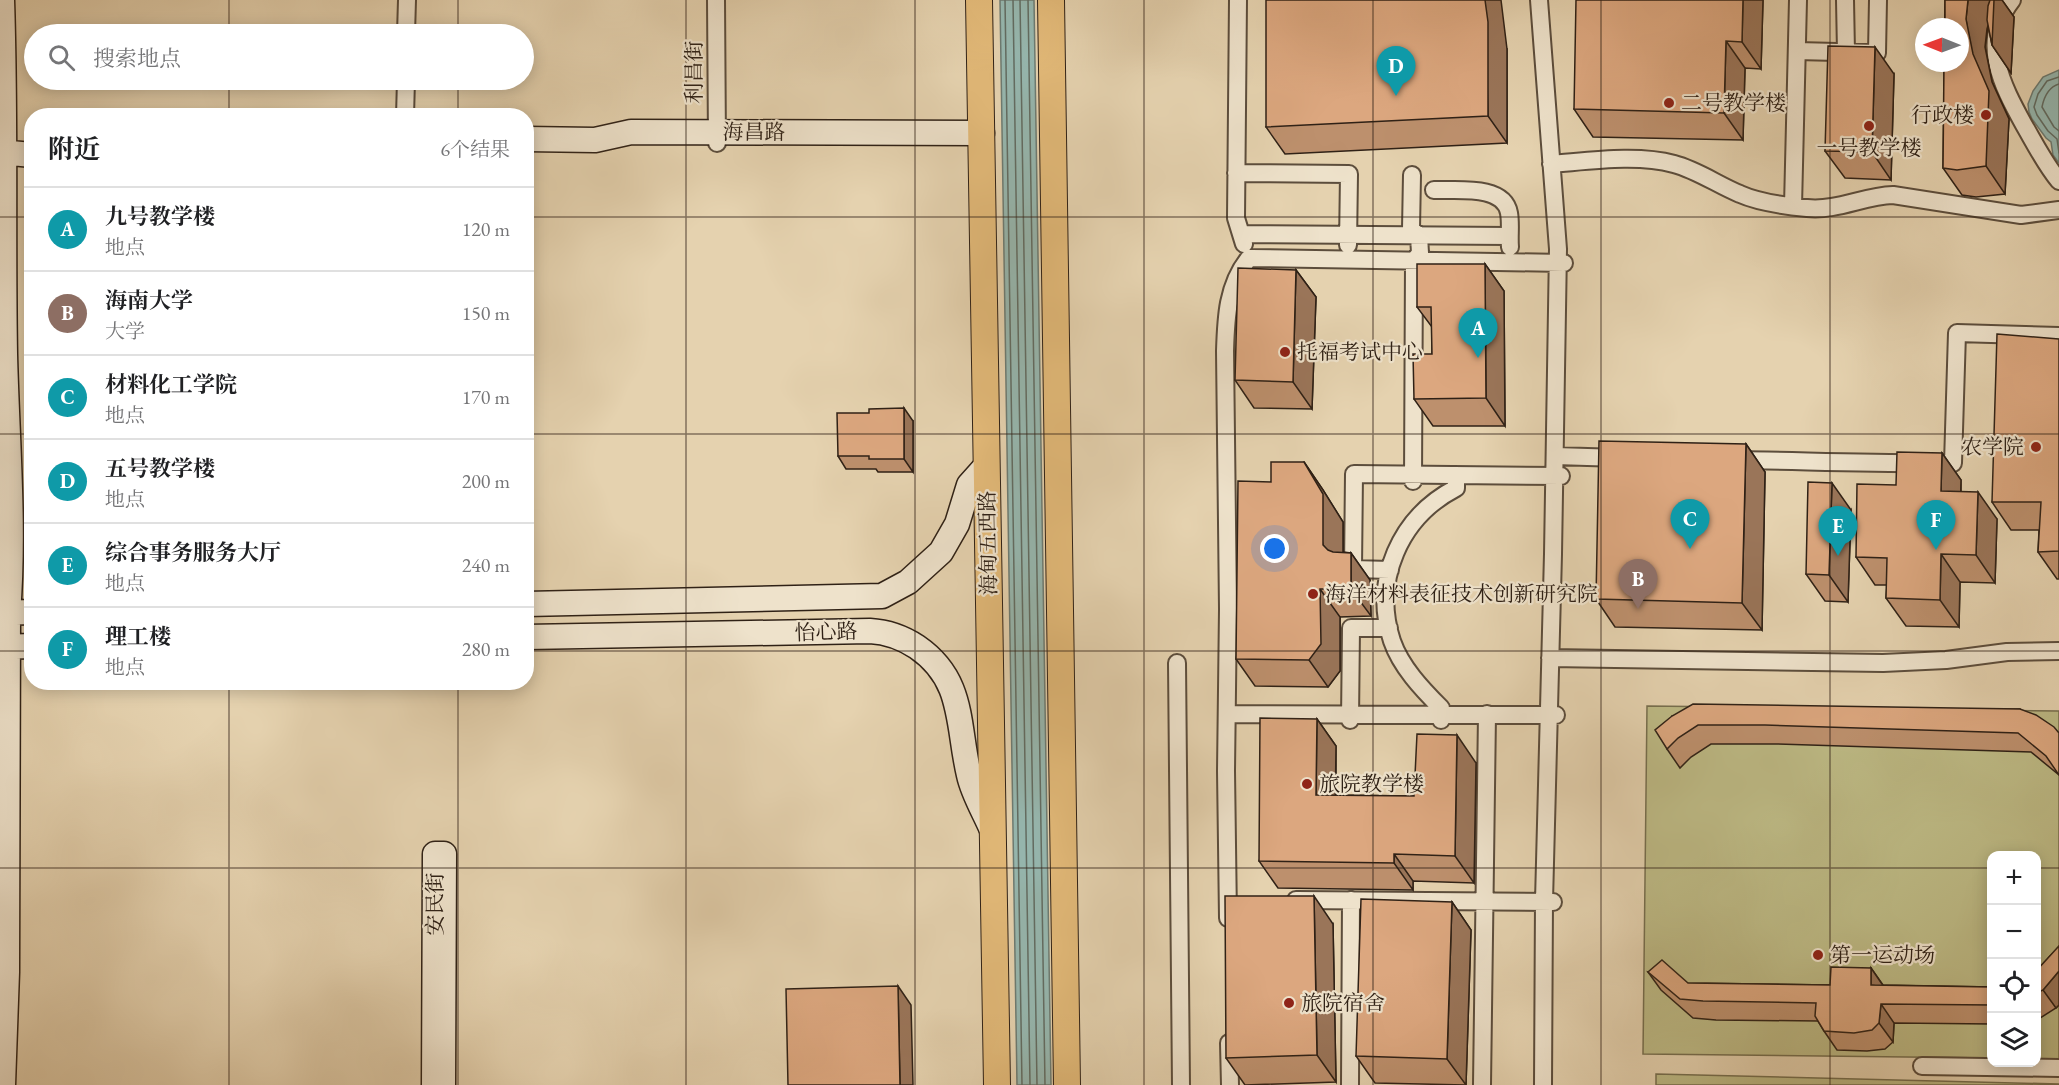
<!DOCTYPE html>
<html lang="zh">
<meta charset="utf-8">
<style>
body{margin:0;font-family:"EB Garamond","Noto Serif SC",serif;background:#f6f6f6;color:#202124}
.controls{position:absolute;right:18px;bottom:18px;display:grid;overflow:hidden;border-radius:12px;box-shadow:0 3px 15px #0003}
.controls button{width:54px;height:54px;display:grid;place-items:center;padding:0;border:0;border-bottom:2px solid #e0e0e0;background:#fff;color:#202124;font:30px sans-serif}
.compass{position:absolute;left:1915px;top:18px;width:54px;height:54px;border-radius:50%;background:#fff;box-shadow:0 3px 15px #0003;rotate:271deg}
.you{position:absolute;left:1275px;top:549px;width:21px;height:21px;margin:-15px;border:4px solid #fff;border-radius:50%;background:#1a73e8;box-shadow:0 0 0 9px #1a73e833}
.badge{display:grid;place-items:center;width:39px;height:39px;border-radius:50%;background:#d93025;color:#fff;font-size:20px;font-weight:700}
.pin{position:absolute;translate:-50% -50px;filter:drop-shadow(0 2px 3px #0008)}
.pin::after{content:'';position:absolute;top:32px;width:21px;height:18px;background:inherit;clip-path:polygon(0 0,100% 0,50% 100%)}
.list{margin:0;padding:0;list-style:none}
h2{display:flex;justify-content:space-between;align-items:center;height:78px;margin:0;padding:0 24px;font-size:26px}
h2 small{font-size:20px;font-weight:400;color:#757577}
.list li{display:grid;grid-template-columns:39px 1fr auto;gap:18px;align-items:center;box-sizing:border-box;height:84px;padding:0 24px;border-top:2px solid #e0e0e0}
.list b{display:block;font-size:22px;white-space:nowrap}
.list p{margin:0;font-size:20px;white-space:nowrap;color:#757577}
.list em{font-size:20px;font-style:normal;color:#757577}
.icon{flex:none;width:33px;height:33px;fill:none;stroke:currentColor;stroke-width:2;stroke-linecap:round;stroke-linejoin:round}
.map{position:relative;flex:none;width:2059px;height:1085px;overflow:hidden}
.search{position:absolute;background:#fff;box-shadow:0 3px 15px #0003;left:24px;top:24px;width:510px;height:66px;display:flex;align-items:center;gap:15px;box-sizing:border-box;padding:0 21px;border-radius:33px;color:#757577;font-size:22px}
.panel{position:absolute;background:#fff;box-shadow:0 3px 15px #0003;left:24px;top:108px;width:510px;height:582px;border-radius:24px}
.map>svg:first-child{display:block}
</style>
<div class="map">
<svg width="2059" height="1085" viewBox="0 0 2059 1085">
<rect width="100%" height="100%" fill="#e5d2af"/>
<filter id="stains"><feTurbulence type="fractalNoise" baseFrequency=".00333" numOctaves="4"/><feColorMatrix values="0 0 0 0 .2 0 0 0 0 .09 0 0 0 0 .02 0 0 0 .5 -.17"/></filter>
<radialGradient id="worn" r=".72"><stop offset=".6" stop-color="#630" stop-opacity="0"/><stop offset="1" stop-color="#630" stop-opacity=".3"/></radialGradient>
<path fill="#bdba85" stroke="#766e4e" stroke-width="1.5" d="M1647 706 2059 711V1059H2037L2036 856H1992L1991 1058 1643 1054Z
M1656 1074 2059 1084V1085H1656Z"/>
<path fill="#96b7af" stroke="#6d7b72" stroke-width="1.5" d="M1000 0H1034L1051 1085H1017Z
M2059 70V163L2053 155 2051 142 2046 138 2032 119 2029 112 2028 104 2033 91 2043 77Z"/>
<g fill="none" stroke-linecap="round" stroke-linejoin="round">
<path stroke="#626c62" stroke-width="1.5" d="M1005 0 1022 1085
M1013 0 1030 1085
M1020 0 1037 1085
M1028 0 1045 1085
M2059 77 2047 81 2038 94 2034 107 2037 115 2048 131 2057 139 2059 153
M2059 84C2049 87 2044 97 2042 107L2054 127 2059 131"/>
<defs>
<path id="street" d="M716 0 717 143
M1238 0 1236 218 1244 244
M1539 0 1558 249 1553 554 1544 901 1543 1085
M1845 0 1846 52
M2012 0C1979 42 2002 85 2024 125 2035 144 2045 164 2059 181
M406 34 407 0
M1797 51 1877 53 1878 0
M405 116 406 80
M1551 164C1590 161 1637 154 1674 164 1697 170 1718 185 1740 194 1760 203 1786 206 1807 208 1838 211 1863 196 1893 195L2021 215 2059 210
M1236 173 1349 174 1348 245
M1412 175 1411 229 1419 236 1420 253 1414 261 1413 481
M1434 190C1456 191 1504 184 1509 213 1511 224 1509 236 1510 247
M1793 206 1798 0
M1241 234 1509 236
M1555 456 1620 458
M1736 460C1808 461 1880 464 1953 463L1957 333 2059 336
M1390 570 1353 569 1354 474 1561 476
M1550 658 1883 663 1946 660 2007 652 2059 651
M1177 663 1181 1085
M1227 714 1556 715
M1350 720 1351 628H1389
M1441 720V708C1422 689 1401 667 1392 641 1372 580 1400 517 1456 488V475
M1296 900 1553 902
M1228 918 1226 771 1228 609 1225 351C1226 318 1227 285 1249 258H1252L1564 263
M1229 1043 1230 1085
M1922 1066 2059 1068
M1350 1085 1351 900
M1482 1085 1487 714"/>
<path id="secondary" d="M2 0C6 118 3 236 5 354 7 440 15 527 8 613L7 972 3 1085
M526 139 595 140 631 132 982 133
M0 152 32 155
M526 604 882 596 908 582 941 552 957 524 969 485 986 466
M0 613 32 612
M526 637 870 631C887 632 902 637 917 647 965 680 957 725 969 775 973 794 985 813 992 830
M0 647 32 646
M434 1085 435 854H444L443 1085"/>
<path id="primary" d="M979 0 997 1085
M1051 0 1067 1085"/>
</defs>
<use href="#street" stroke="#5c4d3c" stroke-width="20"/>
<use href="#secondary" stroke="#2f2116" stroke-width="27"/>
<use href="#primary" stroke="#2f2116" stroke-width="28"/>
<use href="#street" stroke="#eee2cb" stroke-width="16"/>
<use href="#secondary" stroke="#eee2cb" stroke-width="24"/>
<use href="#primary" stroke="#e2b978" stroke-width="26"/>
</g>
<path fill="#bd906d" stroke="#2f2116" stroke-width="1.5" d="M1763 0 1761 69 1745 68 1743 140 1593 137 1574 109Z
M1945 0H2002L2014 17 2011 73 1992 45 1988 25 1985 47 1992 82 2009 119 2005 194 1976 197 1962 195 1943 168Z
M1507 49V143L1285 154 1266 127Z
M1894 74 1891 180 1845 178 1825 151Z
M1485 264 1504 291 1505 426H1433L1414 399 1432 354V327L1417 307Z
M1296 270 1316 297 1312 409 1254 408 1235 380Z
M2059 339V579H2057L2038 552 2039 530H2011L1992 502Z
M913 421V472H878L876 469H846L838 456Z
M1746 444 1765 472 1762 630 1615 627 1596 599Z
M1942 453 1961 480V491L1997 519 1995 583 1960 582 1959 627 1906 626 1886 598 1887 585H1875L1856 557 1896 485Z
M1304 462 1323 490 1343 522V552L1351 553 1370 580 1371 616 1340 617V671L1328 687 1255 686 1236 659 1271 482Z
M1851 510 1848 602 1825 601 1806 574Z
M2020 709 2059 775 2031 752 1778 744H1711L1691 757 1680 768 1667 749 1672 716Z
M1317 719 1336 746V795L1414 796 1476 763 1474 883 1413 881V890L1278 888 1259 861Z
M1452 902 1471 930 1466 1085 1375 1083 1356 1056Z
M1333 924 1336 1082 1245 1085 1226 1058Z
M2059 946V1005L2056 1008 2037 1020V970Z
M1871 968 1883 985 1992 987V1024L1894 1023 1893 1042 1885 1049 1867 1051 1837 1050 1824 1031 1818 1021 1716 1020 1693 1018 1661 990 1648 972 1688 983 1830 985Z"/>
<path fill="#9a7559" stroke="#2f2116" stroke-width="1.5" d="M1485 0H1501L1507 49V143L1488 116Z
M1743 0H1763L1761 69 1742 42Z
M1968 0H2002L2014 17 2011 73 1992 45V12L1987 29 1985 47 1992 82 2009 119 2005 194 1986 166 1966 19Z
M1726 41 1745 68 1743 140 1724 113Z
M1875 47 1894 74 1891 180 1872 152Z
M1485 264 1504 291 1505 426 1486 398Z
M1296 270 1316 297 1312 409 1293 382Z
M904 408 913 421V472L904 459Z
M1746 444 1765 472 1762 630 1742 603Z
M1942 453 1961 480 1960 518 1941 491Z
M1304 462 1323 490 1343 522V572L1323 545Z
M1832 483 1851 510 1848 602 1829 575Z
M1978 492 1997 519 1995 583 1976 555Z
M1351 553 1370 580 1371 616 1351 589Z
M1941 554 1960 582 1959 627 1940 600Z
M1320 589 1340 617V671L1328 687 1309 660Z
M1317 719 1336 746 1335 822 1316 795Z
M1457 735 1476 763 1474 883 1455 856Z
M1394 854 1413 881V890L1394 863Z
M1314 896 1333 924 1336 1082 1317 1055Z
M1452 902 1471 930 1466 1085 1447 1059Z
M1871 968 1884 987 1871 985Z
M2059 971V1005L2056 1008 2043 990Z
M898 986 911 1005 913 1085H900Z
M1881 1004 1894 1023 1893 1042 1879 1023Z"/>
<path fill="#dca77f" stroke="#2f2116" stroke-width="1.5" d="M1266 0H1485L1488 22V116L1266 127Z
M1576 0H1743L1742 42 1726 41 1724 113 1574 109Z
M1945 0H1968L1966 19 1973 54 1989 91 1986 166 1957 170 1943 168 1944 63H1960V27H1945Z
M1990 0H1994L1992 45 1987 20 1988 6Z
M1828 46 1875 47 1872 152 1825 151Z
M1417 264H1485L1486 398 1414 399 1413 354H1432L1431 307H1417Z
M1238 268 1296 270 1293 382 1235 380Z
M1997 334 2059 339V551L2038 552 2041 502H1992Z
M904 408V459H869V456H838L837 413H869V409Z
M1599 441 1746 444 1742 603 1596 599Z
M1897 452 1942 453 1941 491 1978 492 1976 555 1941 554 1940 600 1886 598 1887 558 1856 557 1857 484 1896 485Z
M1271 462H1304L1323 494V545L1328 550 1333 552 1351 553V589H1320L1321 644 1309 660 1236 659 1238 481 1271 482Z
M1808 482 1832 483 1829 575 1806 574Z
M1693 704 2020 709 2036 715 2054 727 2059 733V775L2046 756 2018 733 1765 725H1698L1678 738 1667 749 1655 730 1672 716Z
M1260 718 1317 719 1316 795 1414 796 1417 734 1457 735 1455 856 1394 854V863L1259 861Z
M1225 896H1314L1317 1055 1226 1058Z
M1361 899 1452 902 1447 1059 1356 1056Z
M2059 946V971L2043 990 2037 993V970Z
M1662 960 1688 983 1830 985 1831 967 1871 968V985L1992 987V1005L1881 1004 1879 1023 1872 1030 1854 1033 1824 1031 1815 1016 1816 1003 1703 1001 1680 999 1648 972Z
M898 986 900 1085H788L786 989Z"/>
<path fill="none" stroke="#2f2116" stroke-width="1.5" stroke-opacity="0.55" d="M229 0V34M458 0V34M686 0V1085M915 0V1085M1144 0V1085M1373 0V1085M1601 0V1085M1830 0V1085M229 80V116M458 80V116M0 217H32M526 217H2059M0 434H32M526 434H2059M0 651H32M526 651H2059M229 682V1085M458 682V1085M0 868H1992M2036 868H2059"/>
<g fill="#8f2418" stroke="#eee2cb" stroke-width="2">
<circle cx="1669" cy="103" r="6"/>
<circle cx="1986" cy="115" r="6"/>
<circle cx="1869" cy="126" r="6"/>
<circle cx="1285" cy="352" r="6"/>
<circle cx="2036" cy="447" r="6"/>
<circle cx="1313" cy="594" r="6"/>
<circle cx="1307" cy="784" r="6"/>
<circle cx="1818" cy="955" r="6"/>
<circle cx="1289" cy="1003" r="6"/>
</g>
<g text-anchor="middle" stroke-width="4.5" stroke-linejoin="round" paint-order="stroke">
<g font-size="21" fill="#2f2116" stroke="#eee2cb">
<text transform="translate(694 72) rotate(-90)" y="7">利昌街</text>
<text x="754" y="139">海昌路</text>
<text transform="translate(988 543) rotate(-91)" y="7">海甸五西路</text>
<text transform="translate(826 632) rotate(-2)" y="7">怡心路</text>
<text transform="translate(435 904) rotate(-90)" y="7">安民街</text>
</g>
<g font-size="21" fill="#2f2116" stroke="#eee2cb" text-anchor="start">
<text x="1681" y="110">二号教学楼</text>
<text x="1974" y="122" text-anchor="end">行政楼</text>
<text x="1869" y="155" text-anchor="middle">一号教学楼</text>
<text x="1297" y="359">托福考试中心</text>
<text x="2024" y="454" text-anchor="end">农学院</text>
<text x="1325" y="601">海洋材料表征技术创新研究院</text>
<text x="1319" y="791">旅院教学楼</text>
<text x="1830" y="962">第一运动场</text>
<text x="1301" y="1010">旅院宿舍</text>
</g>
</g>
<rect width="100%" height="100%" filter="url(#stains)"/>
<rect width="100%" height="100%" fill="url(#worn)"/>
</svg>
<div class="controls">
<button>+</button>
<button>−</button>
<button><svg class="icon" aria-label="locate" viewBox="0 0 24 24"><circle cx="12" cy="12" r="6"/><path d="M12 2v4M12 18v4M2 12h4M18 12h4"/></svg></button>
<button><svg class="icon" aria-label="layers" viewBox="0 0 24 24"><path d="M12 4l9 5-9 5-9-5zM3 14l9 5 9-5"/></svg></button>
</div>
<svg class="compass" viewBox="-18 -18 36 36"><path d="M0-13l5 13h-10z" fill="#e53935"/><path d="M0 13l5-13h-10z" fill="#757577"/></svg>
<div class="you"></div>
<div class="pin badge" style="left:1478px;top:358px;background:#0f9aa8">A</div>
<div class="pin badge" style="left:1638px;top:609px;background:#8d6e63">B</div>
<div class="pin badge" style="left:1690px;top:549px;background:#0f9aa8">C</div>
<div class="pin badge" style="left:1396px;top:96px;background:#0f9aa8">D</div>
<div class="pin badge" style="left:1838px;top:556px;background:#0f9aa8">E</div>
<div class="pin badge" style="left:1936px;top:550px;background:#0f9aa8">F</div>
<div class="search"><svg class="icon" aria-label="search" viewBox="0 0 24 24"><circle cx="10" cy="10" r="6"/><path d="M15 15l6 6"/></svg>搜索地点</div>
<section class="panel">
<h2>附近<small>6个结果</small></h2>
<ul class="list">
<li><span class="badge" style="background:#0f9aa8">A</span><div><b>九号教学楼</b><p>地点</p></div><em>120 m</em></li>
<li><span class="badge" style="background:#8d6e63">B</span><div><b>海南大学</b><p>大学</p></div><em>150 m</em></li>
<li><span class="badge" style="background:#0f9aa8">C</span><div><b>材料化工学院</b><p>地点</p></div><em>170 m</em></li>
<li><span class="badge" style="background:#0f9aa8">D</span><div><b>五号教学楼</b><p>地点</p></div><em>200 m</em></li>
<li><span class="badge" style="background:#0f9aa8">E</span><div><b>综合事务服务大厅</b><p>地点</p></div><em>240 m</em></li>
<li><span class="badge" style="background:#0f9aa8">F</span><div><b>理工楼</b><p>地点</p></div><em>280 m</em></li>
</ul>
</section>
</div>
